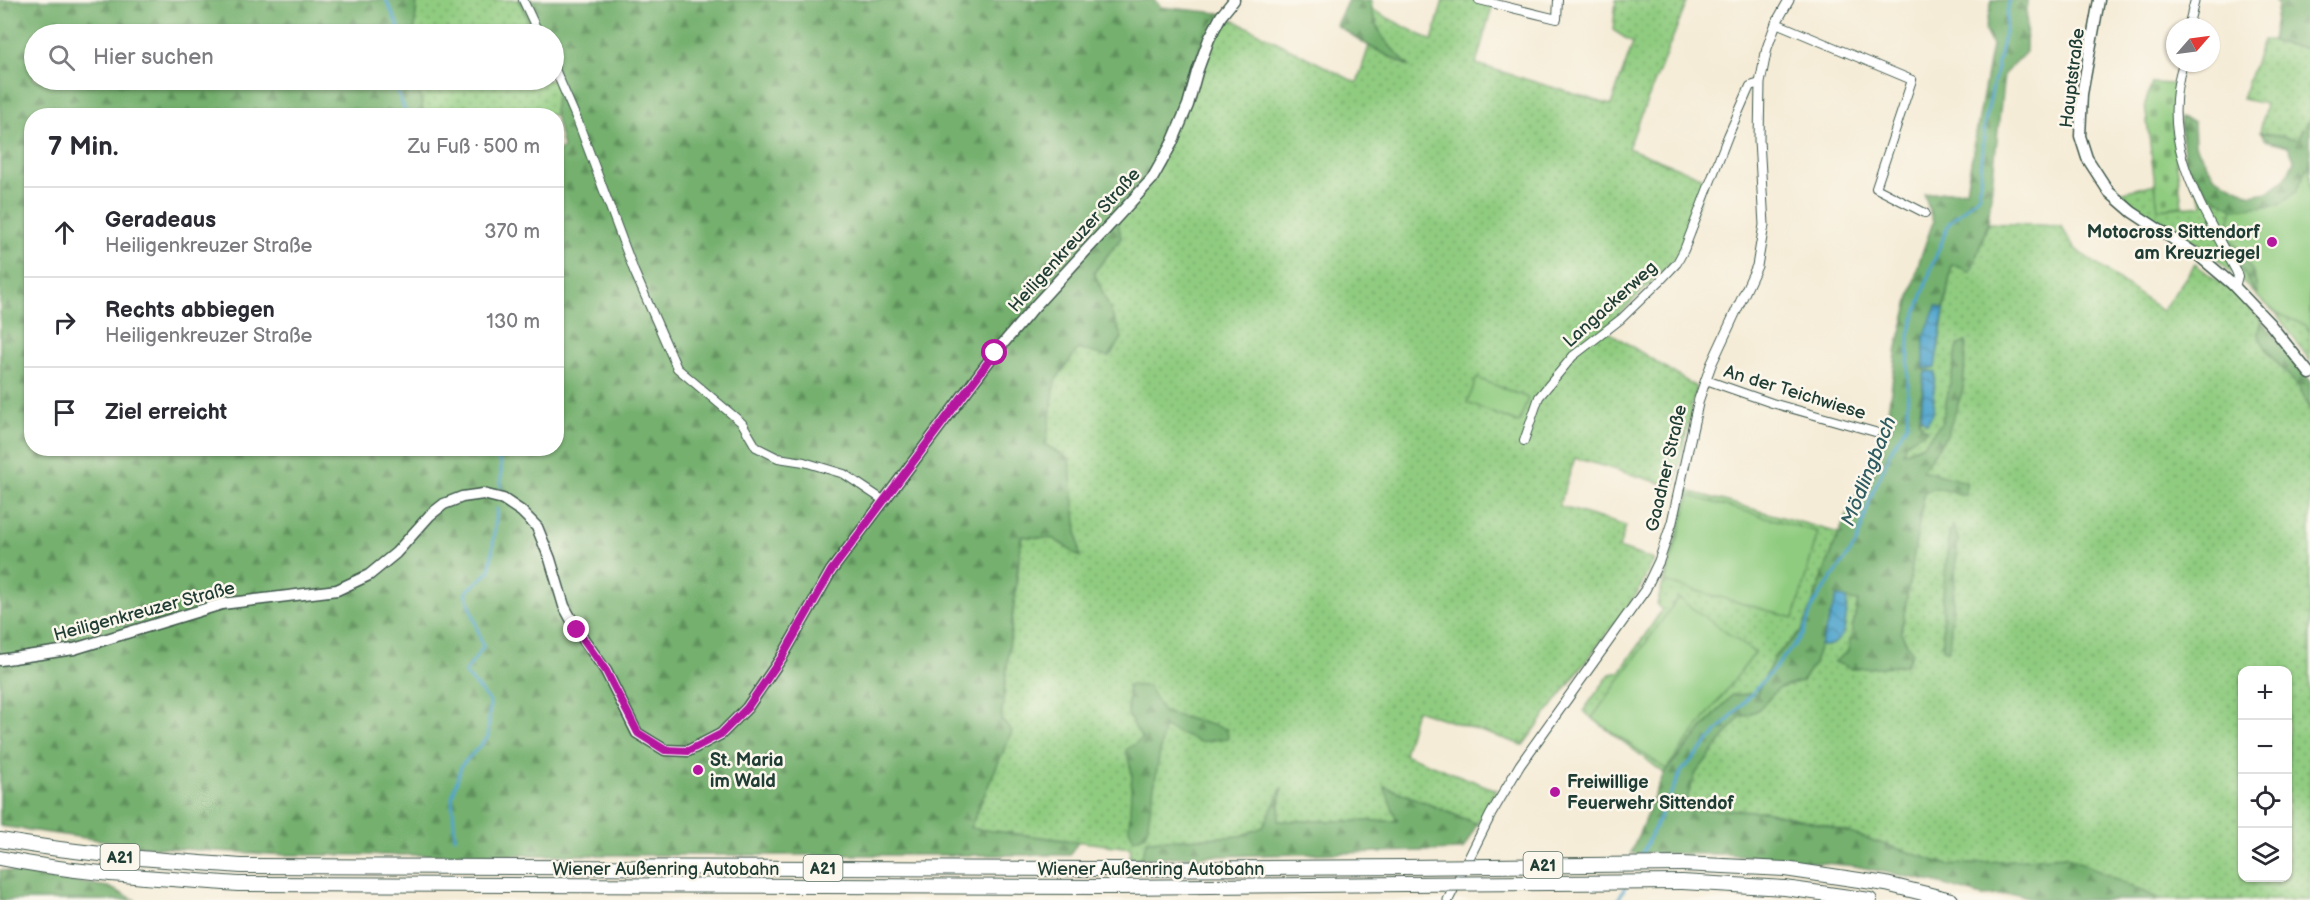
<!DOCTYPE html>
<html lang="de">
<meta charset="utf-8">
<style>
body{margin:0;font-family:"Balsamiq Sans",sans-serif;background:#f7f7f7;color:#2b2b33}
.controls{position:absolute;right:18px;bottom:18px;display:grid;overflow:hidden;border-radius:12px;box-shadow:0 2px 4px #0004}
.controls button{width:54px;height:54px;display:grid;place-items:center;padding:0;border:0;border-bottom:2px solid #e1e1e2;background:#fff;color:#2b2b33;font:30px sans-serif}
.compass{position:absolute;left:2166px;top:18px;width:54px;height:54px;border-radius:50%;background:#fff;box-shadow:0 2px 4px #0004;rotate:62deg}
.stop{position:absolute;width:18px;height:18px;margin:-14px;border:4px solid #b5179e;border-radius:50%;background:#fff}
.stop.end{background:#b5179e;border-color:#fff;box-shadow:0 2px 6px #0008}
.list{margin:0;padding:0;list-style:none}
h2{display:flex;justify-content:space-between;align-items:center;height:78px;margin:0;padding:0 24px;font-size:26px}
h2 small{font-size:20px;font-weight:400;color:#7c7c81}
.list li{display:grid;grid-template-columns:39px 1fr auto;gap:18px;align-items:center;box-sizing:border-box;height:90px;padding:0 24px;border-top:2px solid #e1e1e2}
.list b{display:block;font-size:22px;white-space:nowrap}
.list p{margin:0;font-size:20px;white-space:nowrap;color:#7c7c81}
.list em{font-size:20px;font-style:normal;color:#7c7c81}
.icon{flex:none;width:33px;height:33px;fill:none;stroke:currentColor;stroke-width:2;stroke-linecap:round;stroke-linejoin:round}
.map{position:relative;flex:none;width:2310px;height:900px;overflow:hidden}
.search{position:absolute;background:#fff;box-shadow:0 2px 4px #0004;left:24px;top:24px;width:540px;height:66px;display:flex;align-items:center;gap:15px;box-sizing:border-box;padding:0 21px;border-radius:33px;color:#7c7c81;font-size:22px}
.panel{position:absolute;background:#fff;box-shadow:0 2px 4px #0004;left:24px;top:108px;width:540px;height:348px;border-radius:24px}
.map>svg:first-child{display:block}
</style>
<div class="map">
<svg width="2310" height="900" viewBox="0 0 2310 900">
<defs>
<pattern id="grass-dots" width="8" height="8" patternUnits="userSpaceOnUse" patternTransform="scale(1.5)"><rect width="8" height="8" fill="#90cc80"/><path d="M2 2h.1M6 6h.1" fill="none" stroke="#75a76a" stroke-width="1.8" stroke-linecap="round"/></pattern>
<pattern id="forest-firs" width="22" height="20" patternUnits="userSpaceOnUse" patternTransform="scale(1.5)"><rect width="22" height="20" fill="#74b06e"/><path d="M5 1l3.5 6h-7zM16 11l3.5 6h-7z" fill="#5f905b"/></pattern>
<pattern id="cemetery-stones" width="16" height="16" patternUnits="userSpaceOnUse" patternTransform="scale(1.5)"><rect width="16" height="16" fill="#90cc80"/><path d="M2 7V4a2 2 0 0 1 4 0v3zM10 15v-3a2 2 0 0 1 4 0v3z" fill="#75a76a"/></pattern>
<pattern id="water-waves" width="16" height="10" patternUnits="userSpaceOnUse" patternTransform="scale(1.5)"><rect width="16" height="10" fill="#51a5cd"/><path d="M0 5q4-4 8 0t8 0" fill="none" stroke="#4388a7"/></pattern>
</defs>
<rect width="100%" height="100%" fill="#fbf7ec"/>
<filter id="ink" filterUnits="userSpaceOnUse"><feTurbulence type="fractalNoise" baseFrequency=".0167" numOctaves="2"/><feDisplacementMap in="SourceGraphic" scale="12" xChannelSelector="R" yChannelSelector="G"/><feConvolveMatrix kernelMatrix="1 2 1 2 8 2 1 2 1" color-interpolation-filters="sRGB"/></filter>
<filter id="wash" filterUnits="userSpaceOnUse"><feTurbulence type="fractalNoise" baseFrequency=".008" numOctaves="4" result="noise"/><feDisplacementMap in="SourceGraphic" scale="24" xChannelSelector="R" yChannelSelector="G"/><feGaussianBlur stdDeviation="1.35" result="paint"/><feColorMatrix in="noise" values="0 0 0 0 0 0 0 0 0 0 0 0 0 0 0 0 0 1.4 0 .05"/><feComposite in="paint" operator="in"/></filter>
<g filter="url(#wash)">
<rect width="100%" height="100%" fill="#f5ecd7"/>
<path fill="url(#grass-dots)" stroke="#58845a" stroke-width="1.5" fill-rule="evenodd" d="M417 0H519L534 34H414Z
M1443 0H1491L1492 7 1476 64 1611 105 1633 43 1613 30 1616 0H1688L1628 148 1706 179 1687 238 1675 259 1604 329 1696 387 1675 487 1575 458 1559 506 1626 526 1619 548 1654 560 1638 592 1523 745 1416 710 1404 754 1496 790 1477 824 1385 786 1397 821H1278L1282 790 1263 827 1242 836 1147 841 1141 858H1130L1131 848 969 828 1012 731 1001 720 1022 536 1054 539 1079 556 1046 445 1055 381 1078 348 1109 356 1122 338 1094 273 1121 238 1116 212 1161 157 1184 99 1203 35 1220 13 1357 83 1369 46 1408 66 1383 39 1371 9 1432 41Z
M2263 40 2310 49V118L2298 139 2260 132 2266 104 2242 99Z
M554 78 558 88 555 115H424L417 80H554Z
M2185 163 2233 209 2296 192 2310 163V361L2276 313 2205 248 2147 216 2119 193 2155 184 2159 209 2203 205Z
M1988 223 2061 226 2074 248 2162 311 2195 264 2234 293 2261 320 2258 334 2270 355 2300 388 2310 411V900H2161L2066 856 1948 865 1825 825 1764 811 1682 809 1696 773 1739 718 1758 710 1779 688 1801 682 1813 666 1820 646H1829L1845 628 1847 599 1858 601 1848 652 1835 662 1853 669 1906 665 1912 653 1901 633 1924 492 1936 488 1966 494V482L1921 471 1947 435 1963 389 1965 342 1958 346 1942 422 1923 445 1903 453 1905 443 1926 430 1919 422 1921 418 1927 423 1934 372 1927 371 1924 368 1938 351 1952 264 1971 272ZM2242 670H2288V878H2242Z
M1688 491 1839 533 1802 631 1775 656 1757 694 1732 695 1664 773 1583 711 1610 674 1620 672 1662 610 1657 605Z"/>
<path fill="url(#forest-firs)" stroke="#4a7651" stroke-width="1.5" d="M0 0H417L414 34H34V80H417L424 115 32 116V448H556V152L563 148 554 111 558 88 554 78V34H534L519 0H1154L1161 7 1220 13 1203 35 1184 99 1161 157 1116 212 1121 238 1094 272 1122 338 1109 357 1078 349 1055 381 1046 445 1069 459 1080 557 1054 539 1021 536 1001 720 1012 731 970 828 1078 842 1070 855H286L149 847 0 826Z
M1348 0H1372C1369 28 1392 49 1410 67L1369 46 1336 25Z
M1992 0H2027L2026 52 2004 74 1988 223 1971 272 1952 264 1944 309 1936 306 1924 368 1927 371 1924 375 1919 422 1927 430 1905 443 1903 453 1923 445 1942 422 1958 345 1966 342 1963 389 1947 435 1922 470 1966 482V495L1936 488 1924 492 1901 633 1912 653 1906 665 1853 669 1834 662 1848 651 1858 601 1837 597 1813 666 1801 682 1779 688 1758 710 1739 718 1696 773 1683 809 1764 811 1825 825 1948 865 2066 856 2161 900H2037L2018 894 1983 896 1933 882 1855 866 1726 854 1631 853 1664 773 1732 695 1757 694 1775 656 1802 631 1839 533 1885 433 1897 347 1920 259 1933 222 1924 194 1966 190 1992 45 1985 31Z
M2276 0H2310V49L2272 41 2278 6Z
M2180 118 2194 122 2195 145 2215 177 2251 195 2268 192 2286 178 2294 160 2288 146 2266 140 2260 132 2298 139 2310 118V163L2296 192 2279 205 2233 209 2211 195 2185 163Z
M2226 234C2242 252 2258 271 2257 296L2225 241Z
M2261 320 2310 381V411L2300 388 2270 355 2258 334Z
M1953 526 1958 539 1949 650 1943 649V594L1949 534Z
M1128 685 1148 686 1163 712 1227 729 1228 738 1200 742 1164 727 1146 835 1134 840 1129 829 1132 773 1126 750 1142 739 1128 715Z
M1384 786 1477 824 1463 850 1141 858 1147 841 1241 836 1263 827 1282 787 1278 821H1397Z
M0 870 108 887 136 900H0Z"/>
<path fill="url(#cemetery-stones)" stroke="#58845a" stroke-width="1.5" d="M2152 83 2174 84 2172 122 2182 206 2158 209 2145 104Z"/>
<path fill="#90cc80" stroke="#58845a" stroke-width="1.5" d="M2310 163V332L2305 325 2276 313 2257 296C2258 271 2242 252 2226 234L2233 209 2279 205 2296 192Z
M1477 378 1528 398 1519 423 1467 403Z
M1690 496 1818 532 1794 618 1665 582Z
M1678 598 1755 653 1666 769 1592 718Z"/>
<path fill="url(#water-waves)" stroke="#387180" stroke-width="1.5" d="M1936 306 1944 309 1935 368H1924V337Z
M1927 371 1935 372 1933 414 1927 423 1921 418 1924 375Z
M1837 596 1847 599C1846 620 1848 647 1820 646Z"/>
<g fill="none" stroke-linecap="round" stroke-linejoin="round">
<path stroke="#51a5cd" stroke-width="3" d="M386 0 402 34
M393 80 407 116
M489 448 501 463V487
M455 837 452 798 461 766 488 737 490 702 465 673 483 647 466 592 490 571 497 509
M1639 860 1681 772 1775 668 1803 634 1813 605 1856 544 1872 494 1894 445 1907 424 1909 334 1932 266 1949 223 1979 195 1985 122 2005 31 2009 0
M1618 900 1625 887"/>
</g>
</g>
<g filter="url(#ink)">
<g fill="none" stroke-linecap="round" stroke-linejoin="round">
<defs>
<path id="minor" d="M523 0 539 34
M1479 0 1557 19 1558 0
M1776 23 1912 80 1876 188 1925 213
M2188 27 2195 0
M2183 63C2158 143 2200 203 2236 271L2238 276 2235 287
M554 67 578 122 634 271 677 368 742 423 756 447 778 458 804 462 844 474 883 500
M1706 380 1772 403 1875 432
M1524 441 1539 397 1573 356 1621 319 1659 282 1677 263 1684 250 1728 136 1750 86 1760 83"/>
<path id="tertiary" d="M1448 900 1491 814 1520 765 1645 590 1659 561 1672 522 1699 399 1711 365 1757 266 1764 225 1759 140 1760 83 1767 48 1776 23 1789 0"/>
<path id="secondary" d="M2099 0 2082 94 2080 136 2087 158 2109 192 2132 212 2199 256 2232 284 2270 324 2310 374
M0 660 74 649 222 604 337 590 369 575 396 553 430 515 444 504 462 497 483 494 503 499 521 511 537 527 550 559 564 606 577 630 606 671 637 733 665 750 688 751 721 734 747 708 782 657 831 571 995 353 1035 306 1152 179 1172 143 1188 105 1197 72 1209 39 1221 16 1234 0"/>
<path id="motorway" d="M0 840C80 854 160 860 241 866L1118 869 1405 867
M0 858C78 874 158 878 238 884L1118 887 1405 884
M1682 864 1785 869 1886 884 1951 900
M1682 882 1785 888 1870 900"/>
</defs>
<use href="#minor" stroke="#3f574c" stroke-width="10"/>
<use href="#tertiary" stroke="#3f574c" stroke-width="11"/>
<use href="#secondary" stroke="#3f574c" stroke-width="13"/>
<use href="#motorway" stroke="#3f574c" stroke-width="16"/>
<use href="#minor" stroke="#fff" stroke-width="8"/>
<use href="#tertiary" stroke="#fff" stroke-width="9"/>
<use href="#secondary" stroke="#fff" stroke-width="10"/>
<use href="#motorway" stroke="#fff" stroke-width="14"/>
<defs>
<path id="motorway-bridge" d="M1405 867 1682 864
M1405 884 1682 882"/>
</defs>
<use href="#motorway-bridge" stroke="#3f574c" stroke-width="16" stroke-linecap="butt"/>
<use href="#motorway-bridge" stroke="#fff" stroke-width="14"/>
</g>
</g>
<g fill="none" stroke-linecap="round" stroke-linejoin="round" filter="url(#ink)">
<path stroke="#b5179e" stroke-width="8" d="M577 630 606 671 638 733 665 750 688 751 721 734 747 708 782 657 831 571 995 353"/>
</g>
<g fill="#b5179e" stroke="#fbf7ec" stroke-width="2">
<circle cx="2272" cy="242" r="6"/>
<circle cx="698" cy="770" r="6"/>
<circle cx="1555" cy="792" r="6"/>
</g>
<g text-anchor="middle" stroke-width="5" stroke-linejoin="round" paint-order="stroke">
<g fill="#fbf7ec" stroke="#61756b" stroke-width="1.5">
<rect x="100.5" y="844" width="39" height="26" rx="4.5"/>
<rect x="1523.5" y="852" width="39" height="26" rx="4.5"/>
<rect x="803.5" y="855" width="39" height="26" rx="4.5"/>
</g>
<g font-size="16" font-weight="bold" fill="#1f3d34">
<text x="120" y="863">A21</text>
<text x="1543" y="871">A21</text>
<text x="823" y="874">A21</text>
</g>
<g font-size="18" fill="#1f3d34" stroke="#fbf7ec">
<text transform="translate(2072 78) rotate(-83)" y="6">Hauptstraße</text>
<text transform="translate(1074 240) rotate(-48)" y="6">Heiligenkreuzer Straße</text>
<text transform="translate(1610 304) rotate(-42)" y="6">Langackerweg</text>
<text transform="translate(1795 392) rotate(17)" y="6">An der Teichwiese</text>
<text transform="translate(1666 468) rotate(-77)" y="6">Gaadner Straße</text>
<text transform="translate(144 611) rotate(-15)" y="6">Heiligenkreuzer Straße</text>
<text x="666" y="875">Wiener Außenring Autobahn</text>
<text x="1151" y="875">Wiener Außenring Autobahn</text>
</g>
<g font-size="18" font-weight="bold" fill="#1f3d34" stroke="#fbf7ec" text-anchor="start">
<text x="2260" y="238" text-anchor="end">Motocross Sittendorf<tspan x="2260" dy="21">am Kreuzriegel</tspan></text>
<text x="710" y="766">St. Maria<tspan x="710" dy="21">im Wald</tspan></text>
<text x="1567" y="788">Freiwillige<tspan x="1567" dy="21">Feuerwehr Sittendof</tspan></text>
</g>
<g font-size="20" font-style="italic" fill="#2e5c62" stroke="#fbf7ec">
<text transform="translate(1868 471) rotate(-68)" y="7">Mödlingbach</text>
</g>
</g>
</svg>
<div class="controls">
<button>+</button>
<button>−</button>
<button><svg class="icon" aria-label="locate" viewBox="0 0 24 24"><circle cx="12" cy="12" r="6"/><path d="M12 2v4M12 18v4M2 12h4M18 12h4"/></svg></button>
<button><svg class="icon" aria-label="layers" viewBox="0 0 24 24"><path d="M12 4l9 5-9 5-9-5zM3 14l9 5 9-5"/></svg></button>
</div>
<svg class="compass" viewBox="-18 -18 36 36"><path d="M0-13l5 13h-10z" fill="#e53935"/><path d="M0 13l5-13h-10z" fill="#7c7c81"/></svg>
<div class="stop" style="left:995px;top:353px"></div>
<div class="stop end" style="left:577px;top:630px"></div>
<div class="search"><svg class="icon" aria-label="search" viewBox="0 0 24 24"><circle cx="10" cy="10" r="6"/><path d="M15 15l6 6"/></svg>Hier suchen</div>
<section class="panel">
<h2>7 Min.<small>Zu Fuß · 500 m</small></h2>
<ul class="list">
<li><svg class="icon" aria-label="ahead" viewBox="0 0 24 24"><path d="M12 20V5M6 11l6-6 6 6"/></svg><div><b>Geradeaus</b><p>Heiligenkreuzer Straße</p></div><em>370 m</em></li>
<li><svg class="icon" aria-label="right" viewBox="0 0 24 24"><path d="M7 20v-9h11M14 6l5 5-5 5"/></svg><div><b>Rechts abbiegen</b><p>Heiligenkreuzer Straße</p></div><em>130 m</em></li>
<li><svg class="icon" aria-label="arrive" viewBox="0 0 24 24"><path d="M6 21V4h12l-3 4 3 4H6"/></svg><div><b>Ziel erreicht</b></div></li>
</ul>
</section>
</div>
